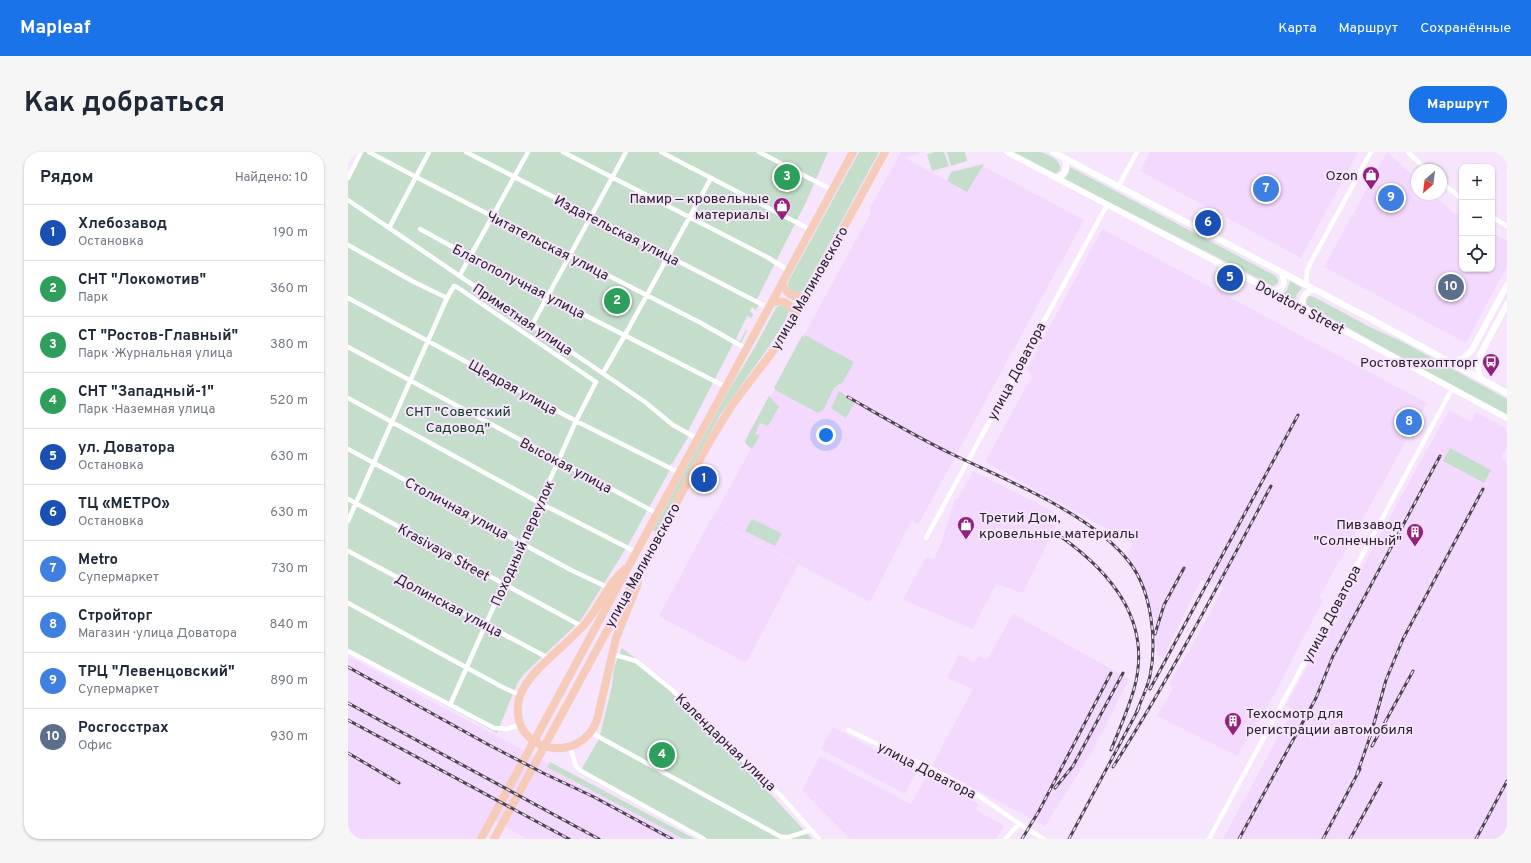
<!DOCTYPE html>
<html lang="ru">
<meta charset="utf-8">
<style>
body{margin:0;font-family:Overpass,sans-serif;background:#f6f6f7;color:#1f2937}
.controls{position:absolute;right:12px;top:12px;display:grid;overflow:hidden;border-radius:8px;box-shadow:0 1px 3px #0004}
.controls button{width:36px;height:36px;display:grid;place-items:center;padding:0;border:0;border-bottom:1px solid #e0e1e3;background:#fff;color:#1f2937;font:20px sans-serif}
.compass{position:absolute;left:1063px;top:12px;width:36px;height:36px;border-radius:50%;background:#fff;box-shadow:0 1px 3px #0004;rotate:208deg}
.you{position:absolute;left:478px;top:283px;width:14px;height:14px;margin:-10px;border:3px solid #fff;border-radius:50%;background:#1a73e8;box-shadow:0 0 0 6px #1a73e833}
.badge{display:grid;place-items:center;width:26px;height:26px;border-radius:50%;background:#1a73e8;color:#fff;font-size:13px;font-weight:700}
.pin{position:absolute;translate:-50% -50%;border:2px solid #fff;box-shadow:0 1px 4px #0006}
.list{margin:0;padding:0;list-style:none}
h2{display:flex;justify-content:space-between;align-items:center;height:52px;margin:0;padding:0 16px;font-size:17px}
h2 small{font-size:13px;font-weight:400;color:#747a83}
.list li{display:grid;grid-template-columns:26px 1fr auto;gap:12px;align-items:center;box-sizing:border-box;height:56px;padding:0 16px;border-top:1px solid #e0e1e3}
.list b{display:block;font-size:15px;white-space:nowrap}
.list p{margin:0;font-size:13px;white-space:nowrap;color:#747a83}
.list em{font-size:13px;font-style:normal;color:#747a83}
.icon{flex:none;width:22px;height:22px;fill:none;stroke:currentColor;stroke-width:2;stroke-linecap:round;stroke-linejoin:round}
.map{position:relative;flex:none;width:1159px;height:687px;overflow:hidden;border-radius:16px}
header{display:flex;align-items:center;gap:24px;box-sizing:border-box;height:56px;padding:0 20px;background:#1a73e8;color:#fff}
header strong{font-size:19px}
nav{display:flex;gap:22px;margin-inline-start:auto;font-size:14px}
.intro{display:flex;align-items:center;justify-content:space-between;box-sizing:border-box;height:96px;padding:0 24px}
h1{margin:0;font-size:28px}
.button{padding:10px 18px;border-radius:16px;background:#1a73e8;color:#fff;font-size:14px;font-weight:700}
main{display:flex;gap:24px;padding:0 24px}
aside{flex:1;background:#fff;border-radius:16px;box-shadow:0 1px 3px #0004}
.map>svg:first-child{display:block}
</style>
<header>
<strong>Mapleaf</strong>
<nav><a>Карта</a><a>Маршрут</a><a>Сохранённые</a></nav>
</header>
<div class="intro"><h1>Как добраться</h1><a class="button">Маршрут</a></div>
<main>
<aside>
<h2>Рядом<small>Найдено: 10</small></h2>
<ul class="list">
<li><span class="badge" style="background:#1a4fb4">1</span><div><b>Хлебозавод</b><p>Остановка</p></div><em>190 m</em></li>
<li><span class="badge" style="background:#2e9e5b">2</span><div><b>СНТ &quot;Локомотив&quot;</b><p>Парк</p></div><em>360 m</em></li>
<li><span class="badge" style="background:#2e9e5b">3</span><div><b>СТ &quot;Ростов-Главный&quot;</b><p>Парк · Журнальная улица</p></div><em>380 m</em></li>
<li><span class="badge" style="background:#2e9e5b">4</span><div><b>СНТ &quot;Западный-1&quot;</b><p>Парк · Наземная улица</p></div><em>520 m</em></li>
<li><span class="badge" style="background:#1a4fb4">5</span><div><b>ул. Доватора</b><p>Остановка</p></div><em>630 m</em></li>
<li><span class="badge" style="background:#1a4fb4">6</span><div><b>ТЦ «МЕТРО»</b><p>Остановка</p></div><em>630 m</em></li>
<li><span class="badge" style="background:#3f7fe0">7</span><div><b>Metro</b><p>Супермаркет</p></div><em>730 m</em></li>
<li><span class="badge" style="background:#3f7fe0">8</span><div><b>Стройторг</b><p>Магазин · улица Доватора</p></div><em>840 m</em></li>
<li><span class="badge" style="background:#3f7fe0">9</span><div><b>ТРЦ &quot;Левенцовский&quot;</b><p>Супермаркет</p></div><em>890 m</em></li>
<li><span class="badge" style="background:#5c6f8a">10</span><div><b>Росгосстрах</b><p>Офис</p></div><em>930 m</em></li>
</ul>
</aside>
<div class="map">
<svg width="1159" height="687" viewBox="0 0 1159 687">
<rect width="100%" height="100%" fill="#f6e5fd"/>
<path fill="#f3d9fe" d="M553 0H571L572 2 557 6 619 39 635 14 736 68 570 373 564 368 522 450 364 367 409 286 402 282 522 62V56Z
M802 0H1010L953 106 792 19Z
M1039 0 1069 27V42H1085L1103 59 1114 65V117H1144V81L1159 89V114L1118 191 976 115Z
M754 77 1079 251 971 446 975 448 927 541 889 604 809 564 825 537 821 531 844 494 875 436 867 431 865 435 853 428 815 506 809 503 806 467 798 438 779 402 785 391 637 310 684 224 679 217Z
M1101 258 1123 270 1128 260 1159 277V294L1153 306 1159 310V687H875L945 557 938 553Z
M625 319 699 356 712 366 675 441 648 432 625 477 555 448 578 405 586 407 593 392 607 347H610Z
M363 367 450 413 398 511 311 464Z
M665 462 781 527 745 598 697 674 584 614 625 537 599 526 611 502 626 511 630 504 639 508Z
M0 504 81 548 343 687H179L141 665 130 687H0Z
M485 575 568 620 557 642 473 597Z
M472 604 563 652 579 623 631 652 628 658 656 674 648 687H502L454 638Z"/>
<path fill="#c5decb" d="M12 0H480L458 50 408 149 411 153 408 158 404 155 402 159 405 163 403 166 399 164 388 187 392 189 398 178 399 179 393 191 387 188 338 283 340 285 324 312H323L320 317 322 318 280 393 233 468 177 521 170 530 164 544 149 581 0 501V26Z
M511 0H531L456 138 450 141H446L440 135V130Z
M587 0H596L601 14 584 19 579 2Z
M599 0H617L619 9 603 14Z
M665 0C674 0 683 0 691 0 699 1 715 9 712 18L708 22H705Z
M636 12 619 40 599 29 603 20Z
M722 15 928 124 930 128V131L926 134H924C855 97 785 63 716 28L720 22Z
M942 129 954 136 949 142 947 149 934 142 939 138Z
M961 144 966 145 1022 175 1055 190 1159 247V264L959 153 958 148Z
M436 153 440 157 441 159 438 167 420 196 372 263 308 380 305 378 382 236 407 195 428 156 430 154Z
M457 183 506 210 495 230 486 236 476 257 470 261 429 239 426 236 454 184 456 185Z
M491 239 507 250 498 266 483 256Z
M421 244 431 255 420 274 412 271 407 282 412 283 404 297 398 292 397 289Z
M1102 296 1143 318 1136 331 1095 309Z
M404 367 433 381V383L427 394 397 379Z
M274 496 323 534 464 687H352L231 621 251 587 264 534 266 515Z
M202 610 347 687H336L199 615Z"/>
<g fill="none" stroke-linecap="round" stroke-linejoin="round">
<path stroke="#fff" stroke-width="4.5" d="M21 0 68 25 351 170 399 197
M118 0 421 156
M215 0 419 105 441 119
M313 0 463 78
M411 0 484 38
M1060 0 1079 18
M0 26 13 0
M1093 30 1114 47
M770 35 789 0
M0 48 297 250 325 273 350 287
M1144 65 1159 74
M41 76 81 0
M72 77 123 105 378 235
M0 93 66 130 99 146
M112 123 180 0
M958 133 959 119 962 112 1023 0
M0 146 228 269 332 321
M184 173 278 0
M0 195 310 362
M255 221 277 183 363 26
M0 246 192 351 288 400
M0 297 223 418 261 436
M0 347 235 475
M0 369 99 146 106 134 109 135 248 230 228 269 102 553
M578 386 759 53
M0 399 202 507
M0 451 156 536 172 543
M0 499 146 576 159 577 172 573
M264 502 288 509 323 537 433 644 471 687
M500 578C534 595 570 609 603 627 636 644 663 669 696 687
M242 580 433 685H441L463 678
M222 595 228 614 233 619 356 687
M657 687 671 672
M861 687 1104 237"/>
<path stroke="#fff" stroke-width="6" d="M659 0 886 119 1159 266
M705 0 1021 166 1159 241
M706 25C717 25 721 16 716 6
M926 140 933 137 936 131 934 121
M955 156C952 146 957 140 966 137
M1103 211 1116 206 1124 198 1159 133
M1133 227 1130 217 1132 203 1159 152"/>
<path stroke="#f6cbb9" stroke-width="8" d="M434 131C440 144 445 146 458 144
M424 150C437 148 442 151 448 163
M277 417C261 430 253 452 240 468 222 493 172 522 170 553 165 601 233 613 249 568L268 486 289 434 291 422
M133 687 505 0
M146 687 362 289 384 253 435 186 537 0"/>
<defs>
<path id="rail" d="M500 245C535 265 570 286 606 303 660 329 746 363 782 411 804 440 809 490 802 524 799 537 793 549 788 561
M712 384C764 421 805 470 786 537 780 558 771 578 763 598
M807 482 816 453 836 416
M0 515 141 593 195 621 246 645 324 687
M802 537 950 263
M0 551 251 687
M0 568 221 687
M1024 594 1065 519
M0 601 51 631
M765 615C823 524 873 428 923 334
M1009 622 1023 582 1038 528 1055 487 1135 337
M707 636 725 614 775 521
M674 687 691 659 763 521
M721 687 791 556
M891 687 968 546 985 504 1092 304
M975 687 1012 617
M1002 687 1033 631
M1128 687 1159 629"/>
</defs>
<use href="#rail" stroke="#4c4350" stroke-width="3"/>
<use href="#rail" stroke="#f6e5fd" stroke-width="1.5" stroke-dasharray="4.5" stroke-linecap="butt"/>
</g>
<defs>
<symbol id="shop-pin" viewBox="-11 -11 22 30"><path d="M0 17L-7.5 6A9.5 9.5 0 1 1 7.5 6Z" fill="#931f7e" stroke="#f6e5fd"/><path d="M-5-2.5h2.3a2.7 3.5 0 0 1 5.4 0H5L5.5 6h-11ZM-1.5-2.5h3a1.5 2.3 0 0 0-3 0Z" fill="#fff"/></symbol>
<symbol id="bus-pin" viewBox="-11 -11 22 30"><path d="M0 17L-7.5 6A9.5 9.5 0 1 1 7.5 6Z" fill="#931f7e" stroke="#f6e5fd"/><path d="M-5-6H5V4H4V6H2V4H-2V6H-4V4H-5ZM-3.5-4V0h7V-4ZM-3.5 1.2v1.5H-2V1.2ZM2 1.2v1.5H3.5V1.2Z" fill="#fff"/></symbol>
<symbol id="building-pin" viewBox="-11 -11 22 30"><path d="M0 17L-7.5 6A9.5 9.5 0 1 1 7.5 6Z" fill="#931f7e" stroke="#f6e5fd"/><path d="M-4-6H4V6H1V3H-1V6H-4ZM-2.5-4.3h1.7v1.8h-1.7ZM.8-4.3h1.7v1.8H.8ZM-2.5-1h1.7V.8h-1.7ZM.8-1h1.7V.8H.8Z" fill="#fff"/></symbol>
</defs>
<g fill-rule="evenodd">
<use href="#shop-pin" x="1013" y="13" width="20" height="27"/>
<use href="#shop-pin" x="424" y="44" width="20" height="27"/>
<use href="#bus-pin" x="1133" y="200" width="20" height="27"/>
<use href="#shop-pin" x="608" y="363" width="20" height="27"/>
<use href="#building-pin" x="1057" y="370" width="20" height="27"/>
<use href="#building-pin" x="875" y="559" width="20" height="27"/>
</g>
<g text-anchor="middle" stroke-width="4" stroke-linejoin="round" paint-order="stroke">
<g font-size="14" fill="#2b232e" stroke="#f6e5fd" text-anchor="end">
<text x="1010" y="28">Ozon</text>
<text x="421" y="51">Памир — кровельные<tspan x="421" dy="16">материалы</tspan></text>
<text x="1130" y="215">Ростовтехоптторг</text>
<text x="631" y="370" text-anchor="start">Третий Дом,<tspan x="631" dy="16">кровельные материалы</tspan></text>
<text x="1054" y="377">Пивзавод<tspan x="1054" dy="16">"Солнечный"</tspan></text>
<text x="898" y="566" text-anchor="start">Техосмотр для<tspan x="898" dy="16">регистрации автомобиля</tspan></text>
</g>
<g font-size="14" fill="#2b232e" stroke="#f6e5fd">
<text transform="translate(269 78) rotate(27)" y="5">Издательская улица</text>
<text transform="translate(200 93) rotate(27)" y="5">Читательская улица</text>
<text transform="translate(171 129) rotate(27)" y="5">Благополучная улица</text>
<text transform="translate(461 136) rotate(-60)" y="5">улица Малиновского</text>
<text transform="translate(952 155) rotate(28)" y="5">Dovatora Street</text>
<text transform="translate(175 167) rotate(34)" y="5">Приметная улица</text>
<text transform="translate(668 219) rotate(-62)" y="5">улица Доватора</text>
<text transform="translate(165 235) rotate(29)" y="5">Щедрая улица</text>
<text transform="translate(218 313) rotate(28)" y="5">Высокая улица</text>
<text transform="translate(109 356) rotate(28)" y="5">Столичная улица</text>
<text transform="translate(174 391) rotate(-66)" y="5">Походный переулок</text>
<text transform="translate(96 400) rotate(29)" y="5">Krasivaya Street</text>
<text transform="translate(294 413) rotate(-61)" y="5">улица Малиновского</text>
<text transform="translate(101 453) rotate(28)" y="5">Долинская улица</text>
<text transform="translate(983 462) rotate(-62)" y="5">улица Доватора</text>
<text transform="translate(378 590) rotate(44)" y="5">Календарная улица</text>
<text transform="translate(579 618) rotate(27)" y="5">улица Доватора</text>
</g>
<g font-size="14" fill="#114024" stroke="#f6e5fd">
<text x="110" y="264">СНТ "Советский<tspan x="110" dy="16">Садовод"</tspan></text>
</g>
</g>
</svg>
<div class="controls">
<button>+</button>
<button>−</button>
<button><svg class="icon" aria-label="locate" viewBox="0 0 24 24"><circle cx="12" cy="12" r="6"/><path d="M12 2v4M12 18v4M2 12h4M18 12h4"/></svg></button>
</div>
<svg class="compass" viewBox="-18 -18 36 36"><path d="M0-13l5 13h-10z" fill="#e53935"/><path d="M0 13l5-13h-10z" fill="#747a83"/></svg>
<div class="you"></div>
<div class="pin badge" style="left:356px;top:327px;background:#1a4fb4">1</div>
<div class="pin badge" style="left:269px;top:149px;background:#2e9e5b">2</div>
<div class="pin badge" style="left:439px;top:25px;background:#2e9e5b">3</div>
<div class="pin badge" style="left:314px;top:603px;background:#2e9e5b">4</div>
<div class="pin badge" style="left:882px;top:126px;background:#1a4fb4">5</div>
<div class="pin badge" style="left:860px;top:71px;background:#1a4fb4">6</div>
<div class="pin badge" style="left:918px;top:37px;background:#3f7fe0">7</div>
<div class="pin badge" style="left:1061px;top:270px;background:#3f7fe0">8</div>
<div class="pin badge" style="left:1043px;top:46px;background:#3f7fe0">9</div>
<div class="pin badge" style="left:1103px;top:135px;background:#5c6f8a">10</div>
</div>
</main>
